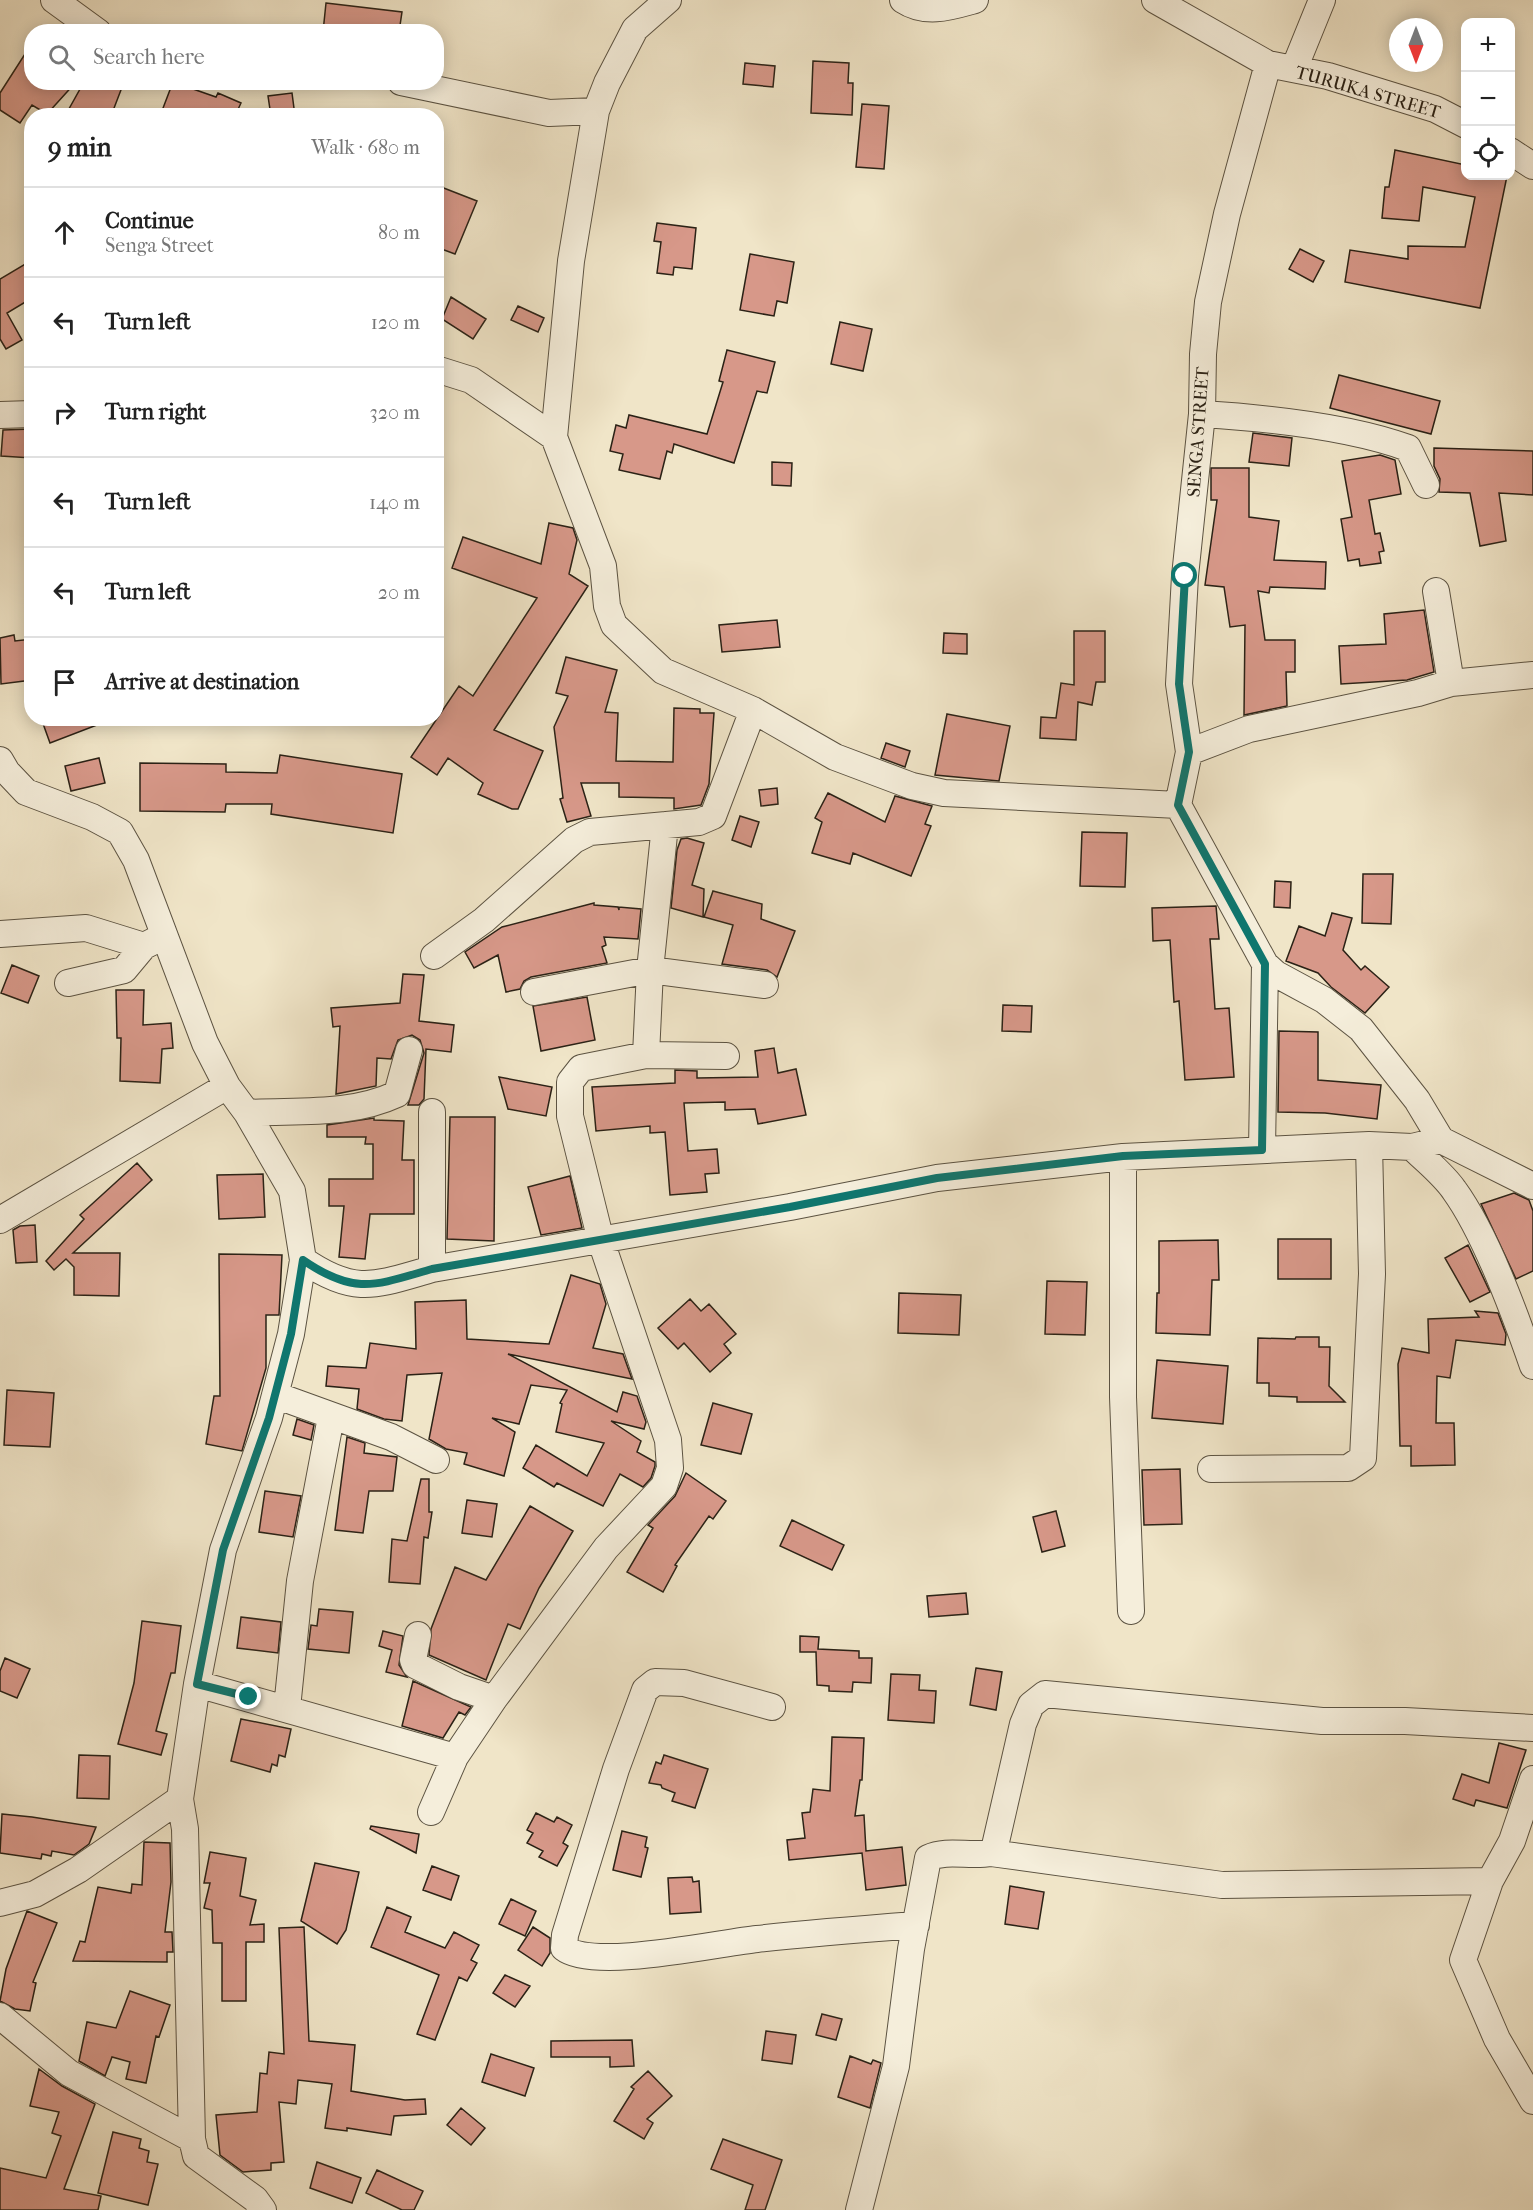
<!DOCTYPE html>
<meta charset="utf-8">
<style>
body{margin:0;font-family:"IM FELL French Canon",serif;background:#f2f2f2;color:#222}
.controls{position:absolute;right:18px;top:18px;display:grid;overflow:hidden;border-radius:12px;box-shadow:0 3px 15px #0003}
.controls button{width:54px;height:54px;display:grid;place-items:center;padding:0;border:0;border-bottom:2px solid #e0e0e0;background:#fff;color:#222;font:30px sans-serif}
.compass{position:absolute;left:1389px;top:18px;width:54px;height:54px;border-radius:50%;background:#fff;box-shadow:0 3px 15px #0003;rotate:180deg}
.stop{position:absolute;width:18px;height:18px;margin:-14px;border:4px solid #0f766e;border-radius:50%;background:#fff}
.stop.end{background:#0f766e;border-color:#fff;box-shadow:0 2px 6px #0008}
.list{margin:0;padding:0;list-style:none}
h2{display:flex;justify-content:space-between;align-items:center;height:78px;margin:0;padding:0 24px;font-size:26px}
h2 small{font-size:20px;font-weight:400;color:#767676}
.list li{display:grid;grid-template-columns:39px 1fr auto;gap:18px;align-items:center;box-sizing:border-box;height:90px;padding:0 24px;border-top:2px solid #e0e0e0}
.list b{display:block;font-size:22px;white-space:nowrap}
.list p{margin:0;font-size:20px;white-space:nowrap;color:#767676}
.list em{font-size:20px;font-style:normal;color:#767676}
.icon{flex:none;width:33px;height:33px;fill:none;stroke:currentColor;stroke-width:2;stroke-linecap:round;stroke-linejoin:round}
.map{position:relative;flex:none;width:1533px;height:2210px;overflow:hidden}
.search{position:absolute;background:#fff;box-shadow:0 3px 15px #0003;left:24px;top:24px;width:420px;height:66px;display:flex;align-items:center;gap:15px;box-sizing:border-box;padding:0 21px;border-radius:24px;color:#767676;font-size:22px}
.panel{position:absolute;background:#fff;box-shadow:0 3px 15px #0003;left:24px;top:108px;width:420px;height:618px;border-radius:24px}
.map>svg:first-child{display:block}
</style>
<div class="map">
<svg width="1533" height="2210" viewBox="0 0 1533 2210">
<rect width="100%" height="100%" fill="#f0e5c8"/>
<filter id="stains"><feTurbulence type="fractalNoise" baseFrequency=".00333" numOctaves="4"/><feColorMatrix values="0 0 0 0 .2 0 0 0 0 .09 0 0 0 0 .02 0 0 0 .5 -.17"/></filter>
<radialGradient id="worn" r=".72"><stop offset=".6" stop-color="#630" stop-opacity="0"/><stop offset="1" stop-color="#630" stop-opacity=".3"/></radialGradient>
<path fill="#d79889" stroke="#2b2216" stroke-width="1.5" d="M326 3 402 12 399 32H323Z
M32 43V82H76L47 114 32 105 20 123 0 110V93Z
M813 61 849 63 848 83H853L852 115 811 113Z
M745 63 775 66 773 87 743 84Z
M84 82H124L111 116H65Z
M173 82 216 97 218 93 241 103 235 116H160Z
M292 93 295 116H271L268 96Z
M862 104 889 106 884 169 856 167Z
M1395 150 1466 165V176H1507L1480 308 1345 282 1350 250 1408 259V246L1465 247 1475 197 1423 187 1419 221 1382 218 1385 187H1389Z
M436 185 477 201 455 254 436 247Z
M657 223 696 228 692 269 674 267 673 275 657 273 661 242 654 241Z
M1300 249 1324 261 1313 282 1289 269Z
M750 254 794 262 787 303 777 301 774 316 740 310Z
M32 260V298L7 313 22 340 6 349 0 339V279Z
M451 297 486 319 473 339 442 319Z
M518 306 544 318 538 332 511 320Z
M840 322 872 329 863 371 831 364Z
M727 350 775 362 767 393 757 391 734 463 674 444 672 453 667 451 660 479 619 470 623 454 610 451 616 425 626 428 629 415 707 434 723 382 719 381Z
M1339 375 1440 401 1431 434 1330 408Z
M32 429V458L1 456 3 430Z
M1253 433 1292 438 1289 466 1249 462Z
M1434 448 1533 451V495L1499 493 1506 541 1480 546 1470 493 1439 492 1440 479 1434 466Z
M1380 455 1395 460 1401 494 1369 500 1375 534 1380 533 1384 551 1379 552 1381 563 1360 566 1359 559 1348 561 1341 519 1352 517 1342 461Z
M772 462 792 463 791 486 772 485Z
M1211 468H1249V517L1279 521 1274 560 1326 562 1325 589 1270 587 1269 593 1258 591 1265 640H1295V672H1286L1287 706 1244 715 1245 625 1230 627 1224 587 1205 585 1217 500H1211Z
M549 523 573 528 577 540 569 574 588 586 494 730 543 751 518 809H512L478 794 483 783 448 758 437 775 411 757 459 686 473 696 537 598 452 568 463 537 541 564Z
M1424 610 1434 672 1407 680 1341 684 1339 646 1386 644 1384 614Z
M777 620 780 647 722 652 719 625Z
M1074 631H1105V682H1096L1092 705 1078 702 1076 740 1040 738 1041 717 1056 718 1061 683 1074 685Z
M944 633 967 634V654L943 653Z
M14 635 15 641 32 639V680L1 684 0 638Z
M566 657 617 670 605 712 618 713 616 761 673 762 674 708 700 709V713H714L709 784 701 805 674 809V798L619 797V783H581L591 816 567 822 560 799 563 798 554 727 568 696 556 693Z
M947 714 1010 726 999 781 935 775Z
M41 718H110V720L50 743Z
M886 743 910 751 905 767 881 758Z
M280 755 402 774 393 833 271 814 272 804H226L225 812 140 811V763L226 764V772L277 773Z
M99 758 105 783 71 791 65 766Z
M777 788 778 804 761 806 759 790Z
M828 793 885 822 895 796 932 806 925 824 931 826 911 876 853 853 850 864 812 853 822 822 815 818Z
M740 816 759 822 751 847 732 840Z
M1082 832 1127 833 1125 887 1080 886Z
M687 838 704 843 692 885 704 889 703 917 671 908 677 850 681 839Z
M1363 874H1393L1391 924 1362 923Z
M1275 881 1291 882 1290 908 1274 907Z
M713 891 762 904 761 919 795 931 777 977 767 970 722 964 733 925 704 917Z
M594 903V905L618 907 619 910V907L641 909 638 939 604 937 606 945 602 947 607 963 531 977 524 981 520 989 506 992 498 955 474 968 465 952 502 927Z
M1216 906 1219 939H1210L1215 1009 1229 1008 1234 1077 1185 1080 1179 1001 1174 1002 1170 940 1153 941 1152 908Z
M1332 913 1352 918 1343 950 1361 970 1365 966 1389 987 1365 1013 1331 987 1318 973 1286 961 1299 926 1325 936Z
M12 965 39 976 28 1003 1 993Z
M403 974 424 975 419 1021 454 1025 451 1052 426 1049 424 1099 419 1105H408L424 1053 420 1040 412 1035 398 1040 391 1059 377 1058 376 1086 336 1094 340 1026 333 1027 331 1008 400 1003Z
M116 990H144L143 1025 171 1023 173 1048 162 1049 160 1083 120 1081 121 1038H117Z
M587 997 595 1040 541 1051 533 1006Z
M1003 1005 1032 1006 1031 1032 1002 1031Z
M1279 1031 1318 1032V1080L1381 1085 1377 1119 1325 1113 1278 1112Z
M774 1048 778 1073 796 1069 806 1115 758 1124 755 1109 725 1110V1102L684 1103 688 1151 717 1149 719 1173 705 1174 707 1192 670 1195 665 1132 650 1133V1126L596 1131 592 1087 675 1083V1070L697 1071V1078L758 1077 755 1051Z
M499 1077 552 1087 546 1116 508 1109Z
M450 1117H495L494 1241 447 1239Z
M374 1118V1120L404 1121 402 1160H414V1214H370L365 1259 339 1257 344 1206H329V1179H373V1144H365L366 1137H327V1125Z
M137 1163 152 1180 73 1253H120L119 1296 74 1295V1267L66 1259 54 1270 46 1261 84 1219 80 1215Z
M263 1174 265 1217 219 1219 217 1175Z
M570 1176 582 1228 541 1235 528 1187Z
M1514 1193 1529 1200 1533 1211V1271L1516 1279 1481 1204Z
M35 1225 37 1262 16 1263 13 1230 20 1226Z
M1278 1239H1331V1279H1278Z
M1218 1240 1219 1280H1212L1210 1335 1156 1333 1157 1293H1159V1241Z
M1468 1245 1490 1292 1470 1302 1445 1258Z
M219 1254 282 1255 279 1315H266V1368L242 1451 206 1444 214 1396H220Z
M571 1275 600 1284 606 1304 593 1348 623 1354 632 1379 508 1354 617 1412 623 1392 637 1396 646 1422 644 1429 611 1421 641 1441 637 1452 655 1462V1466L651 1478 643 1487 620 1474 603 1506 557 1483 554 1487 523 1468 536 1445 587 1476 604 1443 556 1432 562 1404 560 1403 567 1390 531 1385 519 1424 492 1418 515 1432 504 1476 464 1464 467 1453 446 1449 429 1439 442 1373 407 1375 402 1421 384 1419 357 1409 359 1389 326 1386 328 1366 366 1368 370 1343 416 1349 415 1302 466 1300 467 1339 549 1344Z
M1047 1281 1087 1282 1085 1335 1045 1334Z
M899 1293 961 1295 959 1335 898 1333Z
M690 1299 701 1311 709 1304 736 1334 724 1344 731 1353 710 1372 684 1343 678 1349 658 1328Z
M1475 1311 1498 1313 1506 1334 1505 1345 1456 1340 1450 1378 1437 1376 1436 1423H1454L1455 1465 1411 1466V1446H1400L1398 1364 1402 1348 1429 1353 1428 1319 1479 1317Z
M1296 1337H1319V1347H1330L1329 1386 1345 1402H1297V1397L1269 1396V1383H1257L1258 1338 1295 1339Z
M1157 1360 1228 1366 1223 1424 1152 1418Z
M7 1390 54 1393 50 1447 4 1445Z
M713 1403 752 1414 741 1454 701 1445Z
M297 1419 314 1425 311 1440 293 1435Z
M347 1437 365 1443 364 1453 397 1457 393 1491H369L363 1533 335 1530Z
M1180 1469 1182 1524 1144 1525 1142 1470Z
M686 1473 726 1501 713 1519 709 1516 675 1565 677 1566 663 1592 627 1572 653 1528 648 1525 675 1496Z
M421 1479H429V1512H432L428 1538 424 1537 420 1584 389 1582 392 1539 407 1541Z
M265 1491 301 1496 293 1537 259 1532Z
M467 1500 497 1504 492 1537 462 1533Z
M530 1506 573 1531 539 1588 520 1629 508 1624 486 1680 429 1655 431 1629 455 1567 486 1580Z
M1056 1511 1065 1546 1042 1552 1033 1517Z
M792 1520 844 1545 832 1570 780 1546Z
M966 1593 968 1614 929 1617 927 1596Z
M319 1609 353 1612 349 1653 308 1649 311 1625 317 1626Z
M241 1617 281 1622 278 1653 237 1648Z
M142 1621 181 1626 175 1673H171L156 1731 167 1734 161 1755 118 1744 134 1683Z
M383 1631 403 1636 399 1665 407 1677 386 1672 392 1650 379 1646Z
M800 1636 819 1637 818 1649 859 1651V1658H872L871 1683 853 1682 852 1692 829 1691V1686L817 1685 816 1652H800Z
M5 1658 30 1669 17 1698 0 1691V1671Z
M976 1668 1002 1672 996 1710 970 1705Z
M891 1674 920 1675 919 1690 936 1691 934 1723 888 1720Z
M413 1681 471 1707 465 1715 459 1712 443 1738 402 1726Z
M241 1719 291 1729 285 1757 279 1755 277 1766 272 1764 270 1772 231 1761Z
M832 1737 864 1738 862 1780H860L855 1816 864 1815 866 1851 902 1847 906 1885 866 1890 862 1853 789 1860 787 1840 805 1838 802 1813 810 1812 813 1789 830 1791Z
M1499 1743 1526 1750 1507 1808 1476 1800 1474 1806 1453 1799 1462 1774 1489 1783Z
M79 1755 110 1756 109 1799 77 1798Z
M664 1755 708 1769 695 1808 672 1801 675 1793 662 1788 661 1785 649 1783 656 1762 661 1764Z
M536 1813 554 1822 557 1817 572 1825 563 1843 568 1846 557 1866 539 1857 543 1851 527 1843 533 1833 527 1830Z
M2 1814 32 1817 96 1827 89 1844 74 1855 52 1851 51 1856 42 1854 41 1859 0 1853Z
M371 1826 419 1834 416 1853 370 1829Z
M622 1831 647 1837 645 1847 648 1848 641 1877 613 1870Z
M144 1842 170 1843 171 1882 165 1932H172L173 1952H167V1962L73 1961 80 1941 85 1942 98 1887 131 1893 132 1884 142 1885Z
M210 1852 246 1858 240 1896 256 1900 250 1925 264 1924V1942H246V2001H222V1943H213L212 1910 204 1908 210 1883H204Z
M315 1863 359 1872 346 1930 337 1944 301 1921Z
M432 1866 459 1876 451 1900 423 1890Z
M692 1877 693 1882 699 1881 701 1912 670 1914 668 1878Z
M1010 1886 1044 1892 1038 1929 1005 1924Z
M511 1899 536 1911 525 1936 499 1924Z
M387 1907 411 1917 405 1932 445 1948 454 1932 479 1945 471 1960 477 1963 467 1981 459 1977 435 2040 417 2034 439 1975 371 1947Z
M27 1911 57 1923 33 1982 36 1983 30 2011 15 2009 0 2001 6 1969Z
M304 1927 309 2041 355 2045 351 2091 405 2100 425 2099 426 2114 394 2116 391 2135 347 2128V2131L325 2128 332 2084 298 2080 296 2104 279 2102 284 2162 271 2163V2170L243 2172 220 2155 216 2115 257 2112 260 2073 267 2074 269 2052 284 2054 279 1928Z
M533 1927 550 1938V1953L542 1966 518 1950Z
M505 1975 530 1986 515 2007 493 1993Z
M130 1991 170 2005 159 2037 156 2036 146 2083 126 2079 130 2062 112 2057 105 2076 79 2061 87 2022 116 2028Z
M822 2014 842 2019 836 2040 816 2035Z
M766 2031 796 2035 792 2064 762 2060Z
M632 2040 634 2066 610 2067V2057H551V2041Z
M491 2054 534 2068 525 2096 482 2082Z
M850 2056 871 2064 873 2060 881 2063 870 2108 838 2097Z
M39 2069 62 2086 95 2104 64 2189 101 2196 98 2210H0V2168L46 2178 61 2136 52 2133 59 2112 30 2106Z
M648 2071 672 2096 647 2119 653 2123 644 2139 614 2121 634 2089 631 2087Z
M461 2108 485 2128 471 2145 447 2125Z
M113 2132 141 2139 139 2148 149 2151 147 2162 158 2164 148 2205 98 2193Z
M723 2139 782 2160 765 2210H745L753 2185 711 2169Z
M317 2162 361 2178 352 2203 310 2188Z
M377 2170 423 2191 414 2210H402L366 2193Z"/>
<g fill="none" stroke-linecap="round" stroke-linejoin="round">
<defs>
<path id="minor" d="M54 0 98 32
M903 0C926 15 950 7 975 0
M1155 0 1268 64 1328 76 1435 109 1466 125
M1294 69 1322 0
M401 82 549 113 596 111
M1510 151 1533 166
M436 369 471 380 554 437 603 566 607 606 614 625 663 671 753 710 835 757 912 786 944 793 1178 805
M1202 414C1266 418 1348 426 1408 448L1426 485
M0 415 32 414
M554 437 571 261 596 111 607 83 635 29 668 0
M1451 683 1533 675
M1189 752 1249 729 1418 693 1451 683 1436 591
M0 760 7 772 26 792 92 817 120 832 136 860 205 1043 227 1086 247 1113 292 1191 303 1260 291 1334 269 1418 223 1550 197 1684 180 1799 185 1829 192 2139 196 2156 255 2199 263 2210
M1178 805 1189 752 1179 684 1185 576 1202 414 1203 354 1208 302 1227 214 1268 64
M1178 805 1265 964 1276 974 1324 1000 1361 1029 1417 1100 1441 1140 1533 1186
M0 934 86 928 144 946
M434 956 484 920 574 840 590 832 699 822 713 816 753 710
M68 983 124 970 144 946 158 939
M534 992 650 970 765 985
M646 1055 650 970 665 825
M432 1112V1269
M247 1113C298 1110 350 1116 397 1094L409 1050
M1412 1147C1426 1161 1443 1174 1454 1190 1486 1234 1515 1314 1533 1366
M1262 1150 1265 964
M1123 1157V1397L1131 1611
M0 1220 227 1086
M303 1260C355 1296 376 1285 432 1269L790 1207 937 1178 1123 1157 1369 1145 1412 1147 1441 1140
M275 1395 391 1437 436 1460
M1211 1469 1348 1468 1363 1458 1372 1274 1369 1145
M418 1635 413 1660 415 1665 459 1687 494 1699
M197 1684 455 1757
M772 1707 684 1683 655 1682 645 1690 616 1769 565 1935 564 1948C593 1971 718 1943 757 1939 810 1933 863 1929 916 1925
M287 1708 300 1581 331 1417
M1533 1779 1512 1841 1490 1881 1463 1960 1497 2039 1533 2101
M431 1812 455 1757 494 1699 606 1548 664 1486 670 1468 668 1440 601 1241 570 1116V1082L581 1068 646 1055 726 1056
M991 1853 1222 1885 1490 1881
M0 1903 35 1894 78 1870 180 1799
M0 2016 69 2073 192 2139
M859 2210 896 2066 911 1949 928 1858C948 1849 969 1857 991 1853L995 1846 1023 1724 1031 1705 1045 1694 1322 1721H1405L1533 1728"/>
</defs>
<use href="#minor" stroke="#5c5342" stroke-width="28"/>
<use href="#minor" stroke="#f5eedb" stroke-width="26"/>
</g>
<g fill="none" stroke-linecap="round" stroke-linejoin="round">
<path stroke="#0f766e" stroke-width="8" d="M249 1697 197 1684 223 1550 269 1418 291 1334 303 1260C355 1296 376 1285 432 1269L790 1207 937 1178 1123 1156 1262 1150 1265 964 1178 805 1189 752 1179 684 1185 576"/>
</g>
<g text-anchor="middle" stroke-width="4.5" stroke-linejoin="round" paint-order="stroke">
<g font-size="18" fill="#2b2216" stroke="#f5eedb">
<text transform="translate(1368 92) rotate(16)" y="6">TURUKA STREET</text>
<text transform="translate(1198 432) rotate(-86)" y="6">SENGA STREET</text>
</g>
</g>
<rect width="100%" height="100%" filter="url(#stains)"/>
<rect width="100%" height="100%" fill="url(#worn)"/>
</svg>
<div class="controls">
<button>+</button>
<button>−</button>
<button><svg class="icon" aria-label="locate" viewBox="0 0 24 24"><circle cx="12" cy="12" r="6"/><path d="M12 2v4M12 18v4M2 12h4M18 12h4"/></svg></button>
</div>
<svg class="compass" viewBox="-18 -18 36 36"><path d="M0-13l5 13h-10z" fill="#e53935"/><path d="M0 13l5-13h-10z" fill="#767676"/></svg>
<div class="stop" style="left:1185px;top:576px"></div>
<div class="stop end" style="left:249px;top:1697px"></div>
<div class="search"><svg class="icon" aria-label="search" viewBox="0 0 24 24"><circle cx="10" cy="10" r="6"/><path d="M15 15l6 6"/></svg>Search here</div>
<section class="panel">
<h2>9 min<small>Walk · 680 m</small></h2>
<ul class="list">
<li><svg class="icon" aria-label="ahead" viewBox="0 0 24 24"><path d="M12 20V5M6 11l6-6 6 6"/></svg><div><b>Continue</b><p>Senga Street</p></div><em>80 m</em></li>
<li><svg class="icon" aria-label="left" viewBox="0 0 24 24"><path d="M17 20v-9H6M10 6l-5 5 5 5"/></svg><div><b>Turn left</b></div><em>120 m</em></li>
<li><svg class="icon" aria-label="right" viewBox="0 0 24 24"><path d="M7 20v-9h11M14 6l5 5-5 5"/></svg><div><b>Turn right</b></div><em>320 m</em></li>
<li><svg class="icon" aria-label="left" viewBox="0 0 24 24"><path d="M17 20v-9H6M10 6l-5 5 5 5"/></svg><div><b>Turn left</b></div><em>140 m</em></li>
<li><svg class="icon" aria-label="left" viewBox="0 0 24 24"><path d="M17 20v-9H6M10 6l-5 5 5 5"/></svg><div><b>Turn left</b></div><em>20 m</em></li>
<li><svg class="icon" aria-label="arrive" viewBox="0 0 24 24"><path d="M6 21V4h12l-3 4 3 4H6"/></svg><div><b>Arrive at destination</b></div></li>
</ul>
</section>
</div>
